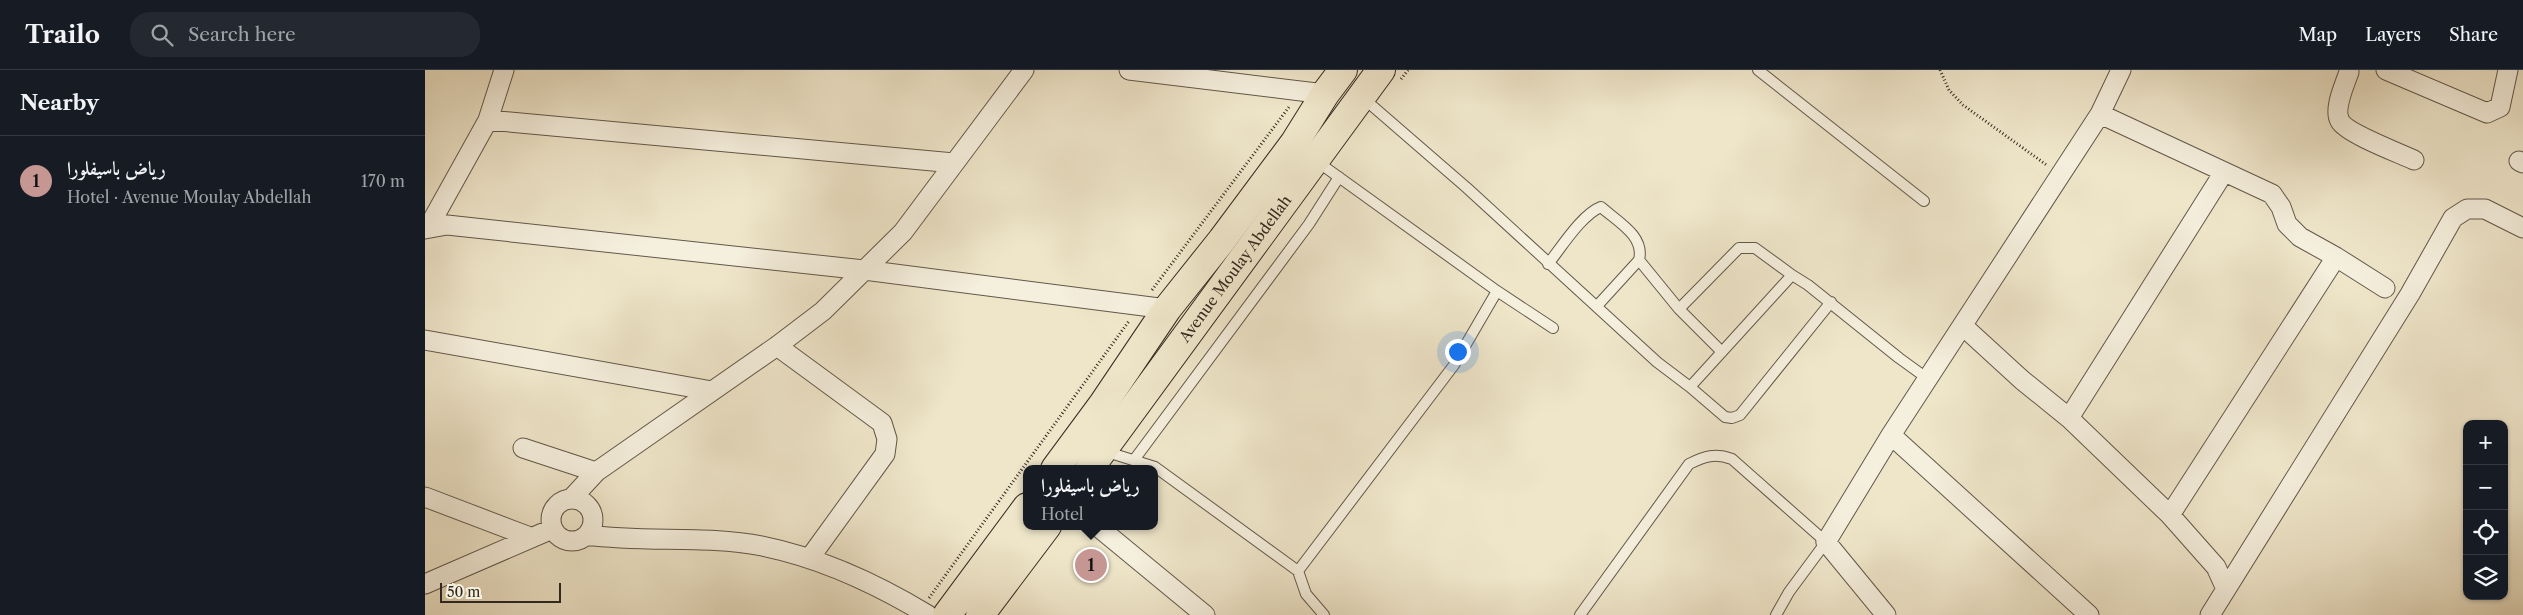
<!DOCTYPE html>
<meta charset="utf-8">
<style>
body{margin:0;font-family:"Libre Caslon Text",Amiri,serif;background:#242831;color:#f1f3f6}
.controls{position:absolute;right:15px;bottom:15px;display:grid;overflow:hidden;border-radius:10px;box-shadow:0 1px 4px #0004}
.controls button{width:45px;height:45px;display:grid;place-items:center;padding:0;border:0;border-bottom:1px solid #363941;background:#171b24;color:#f1f3f6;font:25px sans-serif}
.scale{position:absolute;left:15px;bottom:12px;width:121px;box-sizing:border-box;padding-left:5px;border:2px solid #332920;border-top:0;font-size:14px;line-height:18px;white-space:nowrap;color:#332920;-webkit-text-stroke:4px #f5efdd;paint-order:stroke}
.you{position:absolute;left:1032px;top:281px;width:18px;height:18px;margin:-12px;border:4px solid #fff;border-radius:50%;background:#1a73e8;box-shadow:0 0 0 8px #1a73e833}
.badge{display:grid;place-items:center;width:32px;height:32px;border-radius:50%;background:#c59692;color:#111;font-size:16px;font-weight:700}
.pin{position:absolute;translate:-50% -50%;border:2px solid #fff;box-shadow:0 1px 5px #0006}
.popup{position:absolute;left:598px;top:395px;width:135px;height:65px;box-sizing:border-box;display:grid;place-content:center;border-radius:10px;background:#171b24;filter:drop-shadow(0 1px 4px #0005);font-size:16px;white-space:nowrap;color:#9ea1a6}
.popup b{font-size:19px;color:#f1f3f6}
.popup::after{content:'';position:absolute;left:50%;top:100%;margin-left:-10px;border:10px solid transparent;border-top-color:#171b24}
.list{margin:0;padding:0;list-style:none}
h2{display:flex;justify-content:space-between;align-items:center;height:65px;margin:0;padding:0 20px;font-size:21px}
h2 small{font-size:16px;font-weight:400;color:#9ea1a6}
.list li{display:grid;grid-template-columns:32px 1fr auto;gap:15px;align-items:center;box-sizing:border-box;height:90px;padding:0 20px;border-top:1px solid #363941}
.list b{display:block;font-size:19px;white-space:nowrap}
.list p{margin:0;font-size:16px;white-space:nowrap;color:#9ea1a6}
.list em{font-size:16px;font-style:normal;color:#9ea1a6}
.icon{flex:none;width:28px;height:28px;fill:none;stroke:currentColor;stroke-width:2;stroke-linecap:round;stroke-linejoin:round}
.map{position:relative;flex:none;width:2098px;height:545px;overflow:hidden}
header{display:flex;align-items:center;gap:30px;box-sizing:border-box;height:70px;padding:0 25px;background:#171b24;border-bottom:1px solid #363941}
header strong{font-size:24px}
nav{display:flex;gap:28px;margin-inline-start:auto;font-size:18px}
.search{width:350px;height:45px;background:#242831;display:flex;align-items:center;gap:12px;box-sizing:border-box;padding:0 18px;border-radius:20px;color:#9ea1a6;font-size:19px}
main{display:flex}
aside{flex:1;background:#171b24}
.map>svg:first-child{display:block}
</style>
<header>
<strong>Trailo</strong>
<div class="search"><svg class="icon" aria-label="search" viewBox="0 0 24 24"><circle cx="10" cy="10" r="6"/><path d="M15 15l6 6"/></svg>Search here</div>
<nav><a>Map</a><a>Layers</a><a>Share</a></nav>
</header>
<main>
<aside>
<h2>Nearby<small></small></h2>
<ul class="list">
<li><span class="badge">1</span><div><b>رياض باسيفلورا</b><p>Hotel · Avenue Moulay Abdellah</p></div><em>170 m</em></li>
</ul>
</aside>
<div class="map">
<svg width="2098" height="545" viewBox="0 0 2098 545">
<rect width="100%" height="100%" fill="#efe6ca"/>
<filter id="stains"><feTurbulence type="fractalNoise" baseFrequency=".004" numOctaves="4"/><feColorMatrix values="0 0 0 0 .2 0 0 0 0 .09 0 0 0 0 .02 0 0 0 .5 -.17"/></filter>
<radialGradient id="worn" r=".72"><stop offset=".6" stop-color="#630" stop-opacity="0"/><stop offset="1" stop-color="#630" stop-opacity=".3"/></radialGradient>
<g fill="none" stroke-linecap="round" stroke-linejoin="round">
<defs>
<path id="lane" d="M1333 0 1499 131
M937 27 1042 118 1232 292 1265 317 1367 205 1383 215 1474 288 1503 309
M1123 194C1136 178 1157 144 1176 137 1193 152 1220 166 1214 190L1254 239 1314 178H1330L1367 205
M1072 221 1128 258
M1172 236 1214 190
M1254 239 1297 282
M1265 317 1300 347 1307 348 1315 345 1406 232
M679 381 730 397 873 501 1029 295 1072 221 890 90
M709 390 884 154 914 107
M873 501 881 524 899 545
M1155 545 1264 394C1280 386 1290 383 1307 389L1401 472 1364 522 1351 545"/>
<path id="street" d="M704 0 900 24
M1961 0 2062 43 2075 37 2083 0
M1924 2C1920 14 1908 39 1915 51 1921 63 1974 83 1989 90
M1675 44 1847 124 1856 137 1862 154 1875 167 1911 187 1960 218
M63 50 529 93
M2094 91 2098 93
M3 158 63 50 79 0
M0 159 22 155 439 200 742 239
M1538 256 1597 310 1644 348 1745 445 1791 497 1801 519
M0 270 287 321
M352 276 457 353 462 369 460 384 384 489
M1644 348 1799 102
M1466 365 1664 545
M98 378 171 402
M0 427 105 467
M146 429 171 402 352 276 398 241 478 162 599 0
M126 450a21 21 0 1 1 42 0a21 21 0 1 1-42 0Z
M1745 445 1911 187
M672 456 780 545
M162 465C220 473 280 465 337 476 396 488 452 514 503 545
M0 514 127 459
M1461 545 1401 472 1466 365 1675 44 1696 0
M1785 545 1985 224 2028 148 2042 139H2060L2098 158"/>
<g id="primary">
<path d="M630 399 678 334 742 239 797 170 870 72 900 24 918 0"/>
<path id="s1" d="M664 399 956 0"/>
<path d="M522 545 602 437"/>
<path d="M555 545 622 456"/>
</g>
</defs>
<use href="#lane" stroke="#62584a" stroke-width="12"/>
<use href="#street" stroke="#62584a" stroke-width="21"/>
<use href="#primary" stroke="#332920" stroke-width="30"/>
<path stroke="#332920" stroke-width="3" stroke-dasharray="1 2.5" stroke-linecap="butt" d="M1515 0 1524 20 1538 35 1623 96
M976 9 983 0
M727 220 864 37
M504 528 704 251"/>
<use href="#lane" stroke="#f5efdd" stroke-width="10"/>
<use href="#street" stroke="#f5efdd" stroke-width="19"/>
<use href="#primary" stroke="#efe6ca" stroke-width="28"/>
</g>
<g text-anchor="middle" stroke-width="4.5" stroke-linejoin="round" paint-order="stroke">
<g font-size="15" fill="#332920" stroke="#f5efdd">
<text dy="5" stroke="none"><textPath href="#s1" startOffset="248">Avenue Moulay Abdellah</textPath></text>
</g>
</g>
<rect width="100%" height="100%" filter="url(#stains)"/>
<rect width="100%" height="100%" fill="url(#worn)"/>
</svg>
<div class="controls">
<button>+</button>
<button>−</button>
<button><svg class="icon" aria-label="locate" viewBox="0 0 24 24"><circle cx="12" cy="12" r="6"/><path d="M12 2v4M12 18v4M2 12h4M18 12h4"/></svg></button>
<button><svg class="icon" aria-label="layers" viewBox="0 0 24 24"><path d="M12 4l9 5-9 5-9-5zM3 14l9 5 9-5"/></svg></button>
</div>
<div class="scale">50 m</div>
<div class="you"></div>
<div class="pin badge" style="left:666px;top:495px">1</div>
<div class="popup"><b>رياض باسيفلورا</b>Hotel</div>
</div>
</main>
